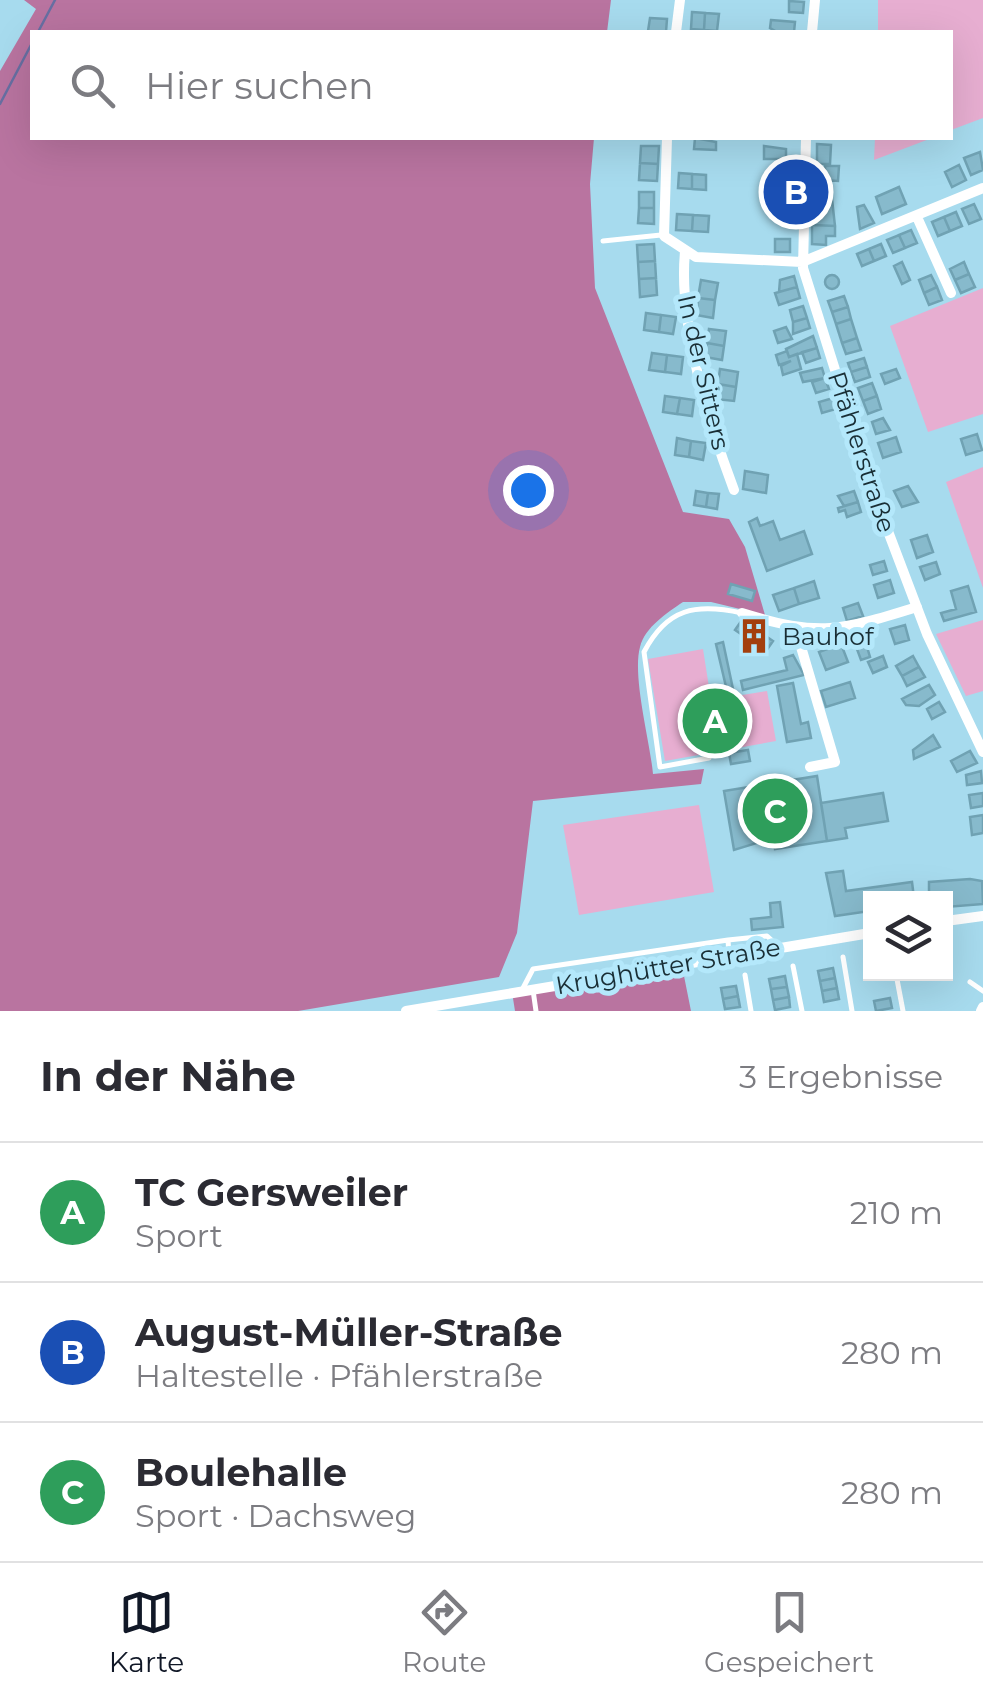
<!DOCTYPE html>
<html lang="de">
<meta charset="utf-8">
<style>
body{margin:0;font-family:Montserrat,sans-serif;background:#f7f7f7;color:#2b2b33}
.controls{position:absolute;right:30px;bottom:30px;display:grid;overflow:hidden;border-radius:0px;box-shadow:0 10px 40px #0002}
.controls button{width:90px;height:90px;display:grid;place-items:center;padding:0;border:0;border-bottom:2px solid #e1e1e2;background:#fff;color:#2b2b33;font:50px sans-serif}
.you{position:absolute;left:528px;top:490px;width:35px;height:35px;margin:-25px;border:8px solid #fff;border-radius:50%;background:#1a73e8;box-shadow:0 0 0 15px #1a73e833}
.badge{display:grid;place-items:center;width:65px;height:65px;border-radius:50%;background:#111827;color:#fff;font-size:32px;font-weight:700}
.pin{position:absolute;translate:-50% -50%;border:5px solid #fff;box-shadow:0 2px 10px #0006}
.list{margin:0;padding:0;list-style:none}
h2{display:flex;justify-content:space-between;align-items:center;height:130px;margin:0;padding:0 40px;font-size:42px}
h2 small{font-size:32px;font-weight:400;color:#7c7c81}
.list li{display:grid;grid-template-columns:65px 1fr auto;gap:30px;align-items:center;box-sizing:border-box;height:140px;padding:0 40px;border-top:2px solid #e1e1e2}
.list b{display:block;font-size:38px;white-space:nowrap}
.list p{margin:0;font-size:32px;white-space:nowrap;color:#7c7c81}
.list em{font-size:32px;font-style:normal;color:#7c7c81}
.icon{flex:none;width:55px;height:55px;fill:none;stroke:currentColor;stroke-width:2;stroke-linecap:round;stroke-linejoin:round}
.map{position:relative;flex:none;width:983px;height:1011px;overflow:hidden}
.search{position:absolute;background:#fff;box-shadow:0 10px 40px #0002;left:30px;right:30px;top:30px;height:110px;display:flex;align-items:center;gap:25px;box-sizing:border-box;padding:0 35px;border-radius:0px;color:#7c7c81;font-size:38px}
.sheet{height:550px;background:#fff}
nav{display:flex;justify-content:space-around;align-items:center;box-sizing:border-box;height:140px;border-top:2px solid #e1e1e2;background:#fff;font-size:28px;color:#7c7c81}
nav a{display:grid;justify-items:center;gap:5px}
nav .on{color:#111827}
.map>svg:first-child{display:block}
</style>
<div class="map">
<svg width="983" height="1011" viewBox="0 0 983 1011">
<rect width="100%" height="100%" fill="#a7dbee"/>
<path fill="#e7aed1" d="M878 0H983V118L951 130 950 32H878Z
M875 138H932L874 160Z
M983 288V414L928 432 890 326Z
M983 467V588L946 482Z
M983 620V691L966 696 936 634Z
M703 649 711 700 767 691 776 741 665 761 648 659Z
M699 805 714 892 579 915 563 825Z"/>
<path fill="#b974a0" d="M24 0H611L607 32H32V138H594L590 184 595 288 683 512 729 519 745 547 765 615 711 602H683C667 613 645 627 640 647 632 677 650 741 653 774L704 769 701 784 533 801 517 933 499 977 298 1011H0V71L36 9Z
M682 966 691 1011H515L512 992Z"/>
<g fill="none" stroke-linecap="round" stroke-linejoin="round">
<path stroke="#676fa2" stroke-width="2.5" d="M38 32 55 0
M0 104 32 43"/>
</g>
<path fill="#87bacc" stroke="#70a2b3" stroke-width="2.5" d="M789 1 804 2 803 13 789 12Z
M692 12 705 13 704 30 691 29Z
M705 13 719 14 717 31 704 30Z
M650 18 667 19 666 32 648 31Z
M771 20 795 22 794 32H777L770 28Z
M695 138 716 142V150L694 149Z
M817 144 831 145 830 164H817Z
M641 146H659L658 164 640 163Z
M764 146 786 149V159H764Z
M980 152 983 170 971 175 964 158Z
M640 163 658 164 657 181 639 180Z
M959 165 966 180 952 187 945 172Z
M825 166H839L838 181 825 180Z
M679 173 692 174V189L678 188Z
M692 174 706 175V190L692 189Z
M816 180 830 181 835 226 812 225Z
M775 181H792V192L775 191Z
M899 187 906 204 882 214 876 197Z
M775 191 792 192V202H778Z
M639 192H654V208H639Z
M974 204 981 219 969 224 962 209Z
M864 205 874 223 860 229 857 207Z
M639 208H654V224L638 223Z
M956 212 962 226 950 231 944 217Z
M677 214 693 215 692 231 676 230Z
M693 215 709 216 708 232 692 231Z
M944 217 950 231 938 236 932 222Z
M812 225 835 226V236H826V245L812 244Z
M911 230 917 243 905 248 899 235Z
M899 235 905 248 893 253 887 240Z
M775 239H790V252H775Z
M654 244 655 261 638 262 637 245Z
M881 244 886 256 874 261 869 249Z
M869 249 874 261 862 266 857 254Z
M655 261 656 278 639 279 638 262Z
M902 262 910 280 902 284 894 266Z
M964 262 969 274 955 280 950 269Z
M969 274 975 287 961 293 955 280Z
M825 282a7 7 0 1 1 14 0a7 7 0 1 1-14 0Z
M931 275 937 287 924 293 919 280Z
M794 276 797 287 779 292 780 280Z
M656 278 657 295 640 297 639 279Z
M701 280 718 283 715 300 698 298Z
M797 287 800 298 779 305 775 293Z
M937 287 942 300 929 305 924 293Z
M844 296 848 307 832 312 828 301Z
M698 298 715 300 713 318 696 315Z
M803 306 807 318 793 322 790 310Z
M848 307 851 319 836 324 832 312Z
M646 313 661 315 659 332 644 330Z
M661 315 676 317 673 334 659 332Z
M807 318 810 328 793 334V322Z
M851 319 857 338 842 343 836 324Z
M786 327 792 339 778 343 774 331Z
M709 329 726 331 724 346 707 343Z
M813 336 817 348 789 357 786 349Z
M857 338 861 350 846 354 842 343Z
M707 343 724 346 722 360 705 357Z
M817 348 820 358 806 363 802 352Z
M787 351 789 357 797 354 801 369 783 375 781 366 791 361 779 365 776 355Z
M652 353 667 355 665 372 649 370Z
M667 355 683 357 681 374 665 372Z
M864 358 867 367 851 372 848 363Z
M867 367 870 377 855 382 851 372Z
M822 368 825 378 803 382 800 373Z
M720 369 738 372 736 387 718 384Z
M896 369 900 378 885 384 881 374Z
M825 378 829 389 816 393 812 382Z
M872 383 877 396 863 401 858 388Z
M718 384 736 387 734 401 715 399Z
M665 396 680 398 677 414 663 412Z
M877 396 881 409 868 414 863 401Z
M680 398 694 400 692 416 677 414Z
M833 398 836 409 822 413 819 402Z
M883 418 890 430 876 434 872 422Z
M977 434 982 450 966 455 961 439Z
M896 437 901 452 883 458 878 443Z
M677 438 691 441 689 457 675 455Z
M691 441 706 443 703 460 689 457Z
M745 471 768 475 766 493 743 489Z
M908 486 918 502 902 507 894 491Z
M696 491 708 493 706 507 694 505Z
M854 491 858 502 844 506 838 496Z
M708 493 719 494 717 509 706 507Z
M858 502 861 512 847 517 845 510 839 512 838 508Z
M757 518 760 526 773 521 780 540 804 531 812 554 767 571 749 522Z
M927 535 933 552 917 558 911 540Z
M884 561 887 571 873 575 870 565Z
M936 562 940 574 925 580 920 567Z
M890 580 894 593 878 598 874 585Z
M814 581 819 598 799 604 794 588Z
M731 584 755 591 752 601 728 594Z
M968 586 976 612 944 621 941 613 956 609 951 591Z
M794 588 799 604 779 611 773 595Z
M858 603 863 616 847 621 843 608Z
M742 620 773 641 766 651 735 630Z
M905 625 909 640 895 644 890 629Z
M864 637 870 657 861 660 854 641Z
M723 642 733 689 727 691 716 644Z
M841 644 848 662 826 670 819 652Z
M793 655 804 675 743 690 741 681 787 670 784 658Z
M883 656 887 667 873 673 868 662Z
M913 656 919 667 902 676 896 666Z
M919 667 925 677 907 686 902 676Z
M850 682 855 698 826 707 821 691Z
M793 683 801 724 808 722 811 738 787 742 777 686Z
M929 685 935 695 919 706 906 705 902 699Z
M939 702 945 712 932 719 927 709Z
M933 735 940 747 914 759 913 750Z
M748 750 750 761 731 764 729 753Z
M970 751 977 763 957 772 951 761Z
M981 771 982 783 967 785 966 775Z
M817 776 827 841 775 849 773 838 734 850 724 791Z
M883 793 888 821 845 828 847 838 827 841 821 803Z
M983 793V806L971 808 969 795Z
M983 815V833L972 835 970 817Z
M843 871 846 891 912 882 914 898H870V911L835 916 826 873Z
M970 879 982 881 983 904 946 907V898H929V882Z
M780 902 783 927 752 930 751 919 771 917 770 903Z
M833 968 835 978 820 981 818 971Z
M785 976 787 987 771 989 769 979Z
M835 978 837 988 822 991 820 981Z
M736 986 738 996 723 999 721 988Z
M787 987 789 997 773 1000 771 989Z
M837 988 839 999 824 1002 822 991Z
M738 996 740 1007 725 1009 723 999Z
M789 997 790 1007 775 1010 773 1000Z
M890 998 892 1008 876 1011 874 1001Z"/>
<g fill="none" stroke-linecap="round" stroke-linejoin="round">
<path stroke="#fff" stroke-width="5" d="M603 241 661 235
M709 758 660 767 644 652C667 608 696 603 742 613
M728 940 767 936 778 946
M843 957 852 1011
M793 966 802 1011
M896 974 903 1011
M745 975 751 1011
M970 982 983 991
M522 990 533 969 728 940 729 955
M533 990 536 1011"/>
<path stroke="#fff" stroke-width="10" d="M676 32 680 0
M812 32 815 0
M667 138 664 236 696 257 802 262 983 188
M806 138 803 268 875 497 927 634 983 752
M917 217 951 293
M685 252C678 323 709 424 734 490
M742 613C820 637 840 631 917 607
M796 630 835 762 810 767
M946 921 983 916
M406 1011 870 933
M981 1011 983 1007"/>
</g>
<defs>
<symbol id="building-bare" viewBox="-9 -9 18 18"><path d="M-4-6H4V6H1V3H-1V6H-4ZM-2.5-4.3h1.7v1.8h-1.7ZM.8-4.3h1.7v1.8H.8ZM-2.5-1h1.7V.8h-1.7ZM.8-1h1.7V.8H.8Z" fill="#a33f0e" stroke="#b4e8fb" stroke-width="2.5" paint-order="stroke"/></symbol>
</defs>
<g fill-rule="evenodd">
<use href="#building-bare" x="729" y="611" width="50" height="50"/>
</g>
<g text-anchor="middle" stroke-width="10" stroke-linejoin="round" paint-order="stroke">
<g font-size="25" fill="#192e35" stroke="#b4e8fb">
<text transform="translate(704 372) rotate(77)" y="9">In der Sitters</text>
<text transform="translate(862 452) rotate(72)" y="9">Pfählerstraße</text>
<text transform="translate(668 966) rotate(-10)" y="9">Krughütter Straße</text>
</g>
<g font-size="25" fill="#192e35" stroke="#b4e8fb" text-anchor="start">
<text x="782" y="645">Bauhof</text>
</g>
</g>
</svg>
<div class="controls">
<button><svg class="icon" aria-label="layers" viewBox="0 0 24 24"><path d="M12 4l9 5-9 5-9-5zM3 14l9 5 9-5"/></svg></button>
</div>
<div class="you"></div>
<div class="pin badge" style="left:715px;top:721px;background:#2e9e5b">A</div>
<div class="pin badge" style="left:796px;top:192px;background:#1a4fb4">B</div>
<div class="pin badge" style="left:775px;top:811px;background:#2e9e5b">C</div>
<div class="search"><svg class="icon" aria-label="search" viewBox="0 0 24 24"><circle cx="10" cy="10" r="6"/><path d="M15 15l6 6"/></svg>Hier suchen</div>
</div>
<section class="sheet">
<h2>In der Nähe<small>3 Ergebnisse</small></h2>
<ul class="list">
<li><span class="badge" style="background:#2e9e5b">A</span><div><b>TC Gersweiler</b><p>Sport</p></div><em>210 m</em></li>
<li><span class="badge" style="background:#1a4fb4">B</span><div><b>August-Müller-Straße</b><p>Haltestelle · Pfählerstraße</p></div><em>280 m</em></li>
<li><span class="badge" style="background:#2e9e5b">C</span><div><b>Boulehalle</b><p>Sport · Dachsweg</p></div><em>280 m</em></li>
</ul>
</section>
<nav>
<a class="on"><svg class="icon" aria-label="map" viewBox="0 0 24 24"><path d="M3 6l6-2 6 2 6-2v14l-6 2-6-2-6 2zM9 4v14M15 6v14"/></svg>Karte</a>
<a><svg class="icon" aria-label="directions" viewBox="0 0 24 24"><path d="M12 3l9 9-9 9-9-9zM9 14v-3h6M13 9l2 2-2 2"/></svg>Route</a>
<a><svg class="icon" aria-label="saved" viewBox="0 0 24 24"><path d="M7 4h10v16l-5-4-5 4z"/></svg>Gespeichert</a>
</nav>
